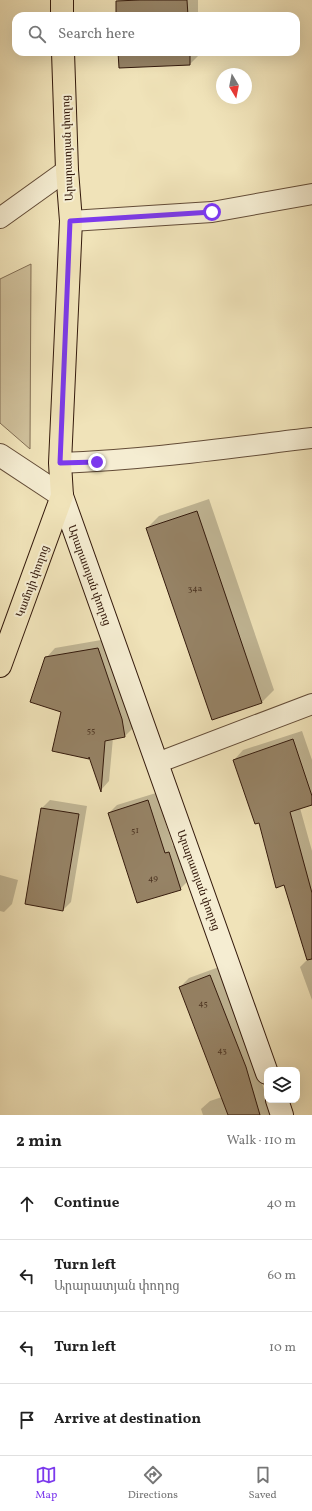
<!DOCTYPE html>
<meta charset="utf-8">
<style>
body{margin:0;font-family:Vollkorn,"Noto Serif Armenian",serif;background:#f6f6f6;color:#222}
.controls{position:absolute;right:12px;bottom:12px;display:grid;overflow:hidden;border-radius:8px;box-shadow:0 4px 16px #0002}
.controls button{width:36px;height:36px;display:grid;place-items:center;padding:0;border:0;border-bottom:1px solid #e0e0e0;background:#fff;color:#222;font:20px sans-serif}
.compass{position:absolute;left:216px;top:68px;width:36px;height:36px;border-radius:50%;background:#fff;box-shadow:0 4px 16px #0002;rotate:170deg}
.stop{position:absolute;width:12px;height:12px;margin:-9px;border:3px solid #7c3aed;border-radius:50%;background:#fff}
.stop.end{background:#7c3aed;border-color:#fff;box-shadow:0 1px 4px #0008}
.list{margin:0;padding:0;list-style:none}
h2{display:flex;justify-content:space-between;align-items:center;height:52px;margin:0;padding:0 16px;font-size:17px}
h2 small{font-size:13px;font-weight:400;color:#767676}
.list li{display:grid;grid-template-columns:26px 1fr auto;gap:12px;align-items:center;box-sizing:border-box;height:72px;padding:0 16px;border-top:1px solid #e0e0e0}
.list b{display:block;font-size:15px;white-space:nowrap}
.list p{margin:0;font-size:13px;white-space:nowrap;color:#767676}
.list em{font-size:13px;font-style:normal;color:#767676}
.icon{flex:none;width:22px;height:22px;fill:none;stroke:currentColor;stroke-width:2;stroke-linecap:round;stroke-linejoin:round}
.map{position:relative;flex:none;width:312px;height:1115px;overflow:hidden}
.search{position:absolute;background:#fff;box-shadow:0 4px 16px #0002;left:12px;right:12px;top:12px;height:44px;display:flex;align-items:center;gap:10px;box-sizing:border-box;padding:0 14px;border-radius:12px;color:#767676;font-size:15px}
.sheet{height:340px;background:#fff}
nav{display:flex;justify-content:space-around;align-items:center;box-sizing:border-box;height:56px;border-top:1px solid #e0e0e0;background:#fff;font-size:11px;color:#767676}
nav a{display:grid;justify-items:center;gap:2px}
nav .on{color:#7c3aed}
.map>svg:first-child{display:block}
</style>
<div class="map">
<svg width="312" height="1115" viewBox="0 0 312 1115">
<rect width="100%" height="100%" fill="#f0e3b9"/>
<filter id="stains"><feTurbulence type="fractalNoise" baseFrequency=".005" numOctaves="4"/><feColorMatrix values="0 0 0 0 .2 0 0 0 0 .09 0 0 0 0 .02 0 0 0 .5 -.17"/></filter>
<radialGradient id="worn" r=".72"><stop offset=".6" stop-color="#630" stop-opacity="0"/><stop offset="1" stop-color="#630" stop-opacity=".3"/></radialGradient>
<path fill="#d0c19c" stroke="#826e54" d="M31 264 30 449 0 423V279Z"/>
<path fill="#0003" d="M118 0H198V16H117V1Z
M119 52H200V54L190 64Z
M209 499 274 690 262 702 212 719 147 528 159 516Z
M107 639 134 727 125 736 113 738 109 781 101 790 90 756 88 758 62 711 46 658 55 648Z
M302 731 312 760V804L300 808 312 851V1000L300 967 308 959 285 884 234 760 243 750Z
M156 793 173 846 177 845 188 881 180 889 109 813 117 805Z
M50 800 87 806 71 902 63 910 42 808Z
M0 875 18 880 12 904 4 912 0 911Z
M219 967 254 1058 272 1115H203L201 1109 210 1101 222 1097 180 987 189 978Z"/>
<path fill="#968366" stroke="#341a0c" d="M140 0H187L188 16H116V1Z
M118 52H190V65L119 68Z
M197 511 262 703 212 720 146 528Z
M98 648 122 719 125 737 105 741 101 792 89 757V759L52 751 61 712 30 702 45 657Z
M293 739 312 796V805L290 812 312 893V959L307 960 284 885 276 888 259 823 255 824 233 760Z
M148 800 165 853 169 852 181 890 137 903 108 813Z
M41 808 79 814 63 911 25 904Z
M210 975 246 1067 260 1115H228L179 987Z"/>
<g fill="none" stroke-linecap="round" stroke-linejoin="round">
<defs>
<path id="minor" d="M0 218 67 170
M71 221 212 212 312 194
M60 463C145 460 228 448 312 438
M157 763 312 704"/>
<path id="tertiary" d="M0 455 62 496"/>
<path id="secondary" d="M62 496 267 1073
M277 1100 282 1115"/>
<path id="primary" d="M62 0V16
M0 666 62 496 60 463 71 221 67 170 63 52"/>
</defs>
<use href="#minor" stroke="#634c37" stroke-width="22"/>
<use href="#tertiary" stroke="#634c37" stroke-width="24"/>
<use href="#secondary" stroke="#341a0c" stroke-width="24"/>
<use href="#primary" stroke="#341a0c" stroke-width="24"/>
<use href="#minor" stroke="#f5edd2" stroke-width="20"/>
<use href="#tertiary" stroke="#f5edd2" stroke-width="22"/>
<use href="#secondary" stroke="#f5edd2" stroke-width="22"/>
<use href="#primary" stroke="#f0e3b9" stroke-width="22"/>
</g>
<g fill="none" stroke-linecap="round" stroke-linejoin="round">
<path stroke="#7c3aed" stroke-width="5" d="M97 462 60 463 70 221 212 212"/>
</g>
<g text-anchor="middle" stroke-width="4" stroke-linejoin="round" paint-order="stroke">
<g font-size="9" fill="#4c3422">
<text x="195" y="591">34a</text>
<text x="91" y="733">55</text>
<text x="135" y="833">51</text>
<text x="153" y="881">49</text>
<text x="203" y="1006">45</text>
<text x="222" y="1053">43</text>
</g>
<g font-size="11" fill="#341a0c" stroke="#f5edd2">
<text transform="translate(67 148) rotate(-92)" y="4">Արարատյան փողոց</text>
<text transform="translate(90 575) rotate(70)" y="4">Արարատյան փողոց</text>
<text transform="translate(32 581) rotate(-70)" y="4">Կամոյի փողոց</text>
<text transform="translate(199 880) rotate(70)" y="4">Արարատյան փողոց</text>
</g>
</g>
<rect width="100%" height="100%" filter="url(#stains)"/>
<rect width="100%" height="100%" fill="url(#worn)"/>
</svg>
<div class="controls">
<button><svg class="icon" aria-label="layers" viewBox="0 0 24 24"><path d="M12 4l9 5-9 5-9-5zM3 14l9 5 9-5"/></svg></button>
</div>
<svg class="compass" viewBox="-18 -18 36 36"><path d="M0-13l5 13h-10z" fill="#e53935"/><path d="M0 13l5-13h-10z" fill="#767676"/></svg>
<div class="stop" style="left:212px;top:212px"></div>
<div class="stop end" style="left:97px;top:462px"></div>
<div class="search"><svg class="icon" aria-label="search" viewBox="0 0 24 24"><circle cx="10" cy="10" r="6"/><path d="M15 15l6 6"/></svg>Search here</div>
</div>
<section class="sheet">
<h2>2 min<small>Walk · 110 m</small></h2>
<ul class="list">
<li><svg class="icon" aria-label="ahead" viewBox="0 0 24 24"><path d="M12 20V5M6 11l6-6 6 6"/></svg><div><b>Continue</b></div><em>40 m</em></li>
<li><svg class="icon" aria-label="left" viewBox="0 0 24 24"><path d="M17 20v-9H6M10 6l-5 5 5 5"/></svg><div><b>Turn left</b><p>Արարատյան փողոց</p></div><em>60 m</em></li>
<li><svg class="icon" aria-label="left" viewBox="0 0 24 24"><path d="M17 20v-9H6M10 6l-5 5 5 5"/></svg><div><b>Turn left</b></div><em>10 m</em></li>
<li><svg class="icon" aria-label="arrive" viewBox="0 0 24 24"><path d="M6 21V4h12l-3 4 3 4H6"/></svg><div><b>Arrive at destination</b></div></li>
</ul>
</section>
<nav>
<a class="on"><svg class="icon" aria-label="map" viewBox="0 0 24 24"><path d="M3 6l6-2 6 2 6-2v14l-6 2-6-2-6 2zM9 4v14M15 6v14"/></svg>Map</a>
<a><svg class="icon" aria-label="directions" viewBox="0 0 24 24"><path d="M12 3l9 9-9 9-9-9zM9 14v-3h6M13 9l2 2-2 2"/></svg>Directions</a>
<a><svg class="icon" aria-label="saved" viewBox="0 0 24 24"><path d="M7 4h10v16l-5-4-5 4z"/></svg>Saved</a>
</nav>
